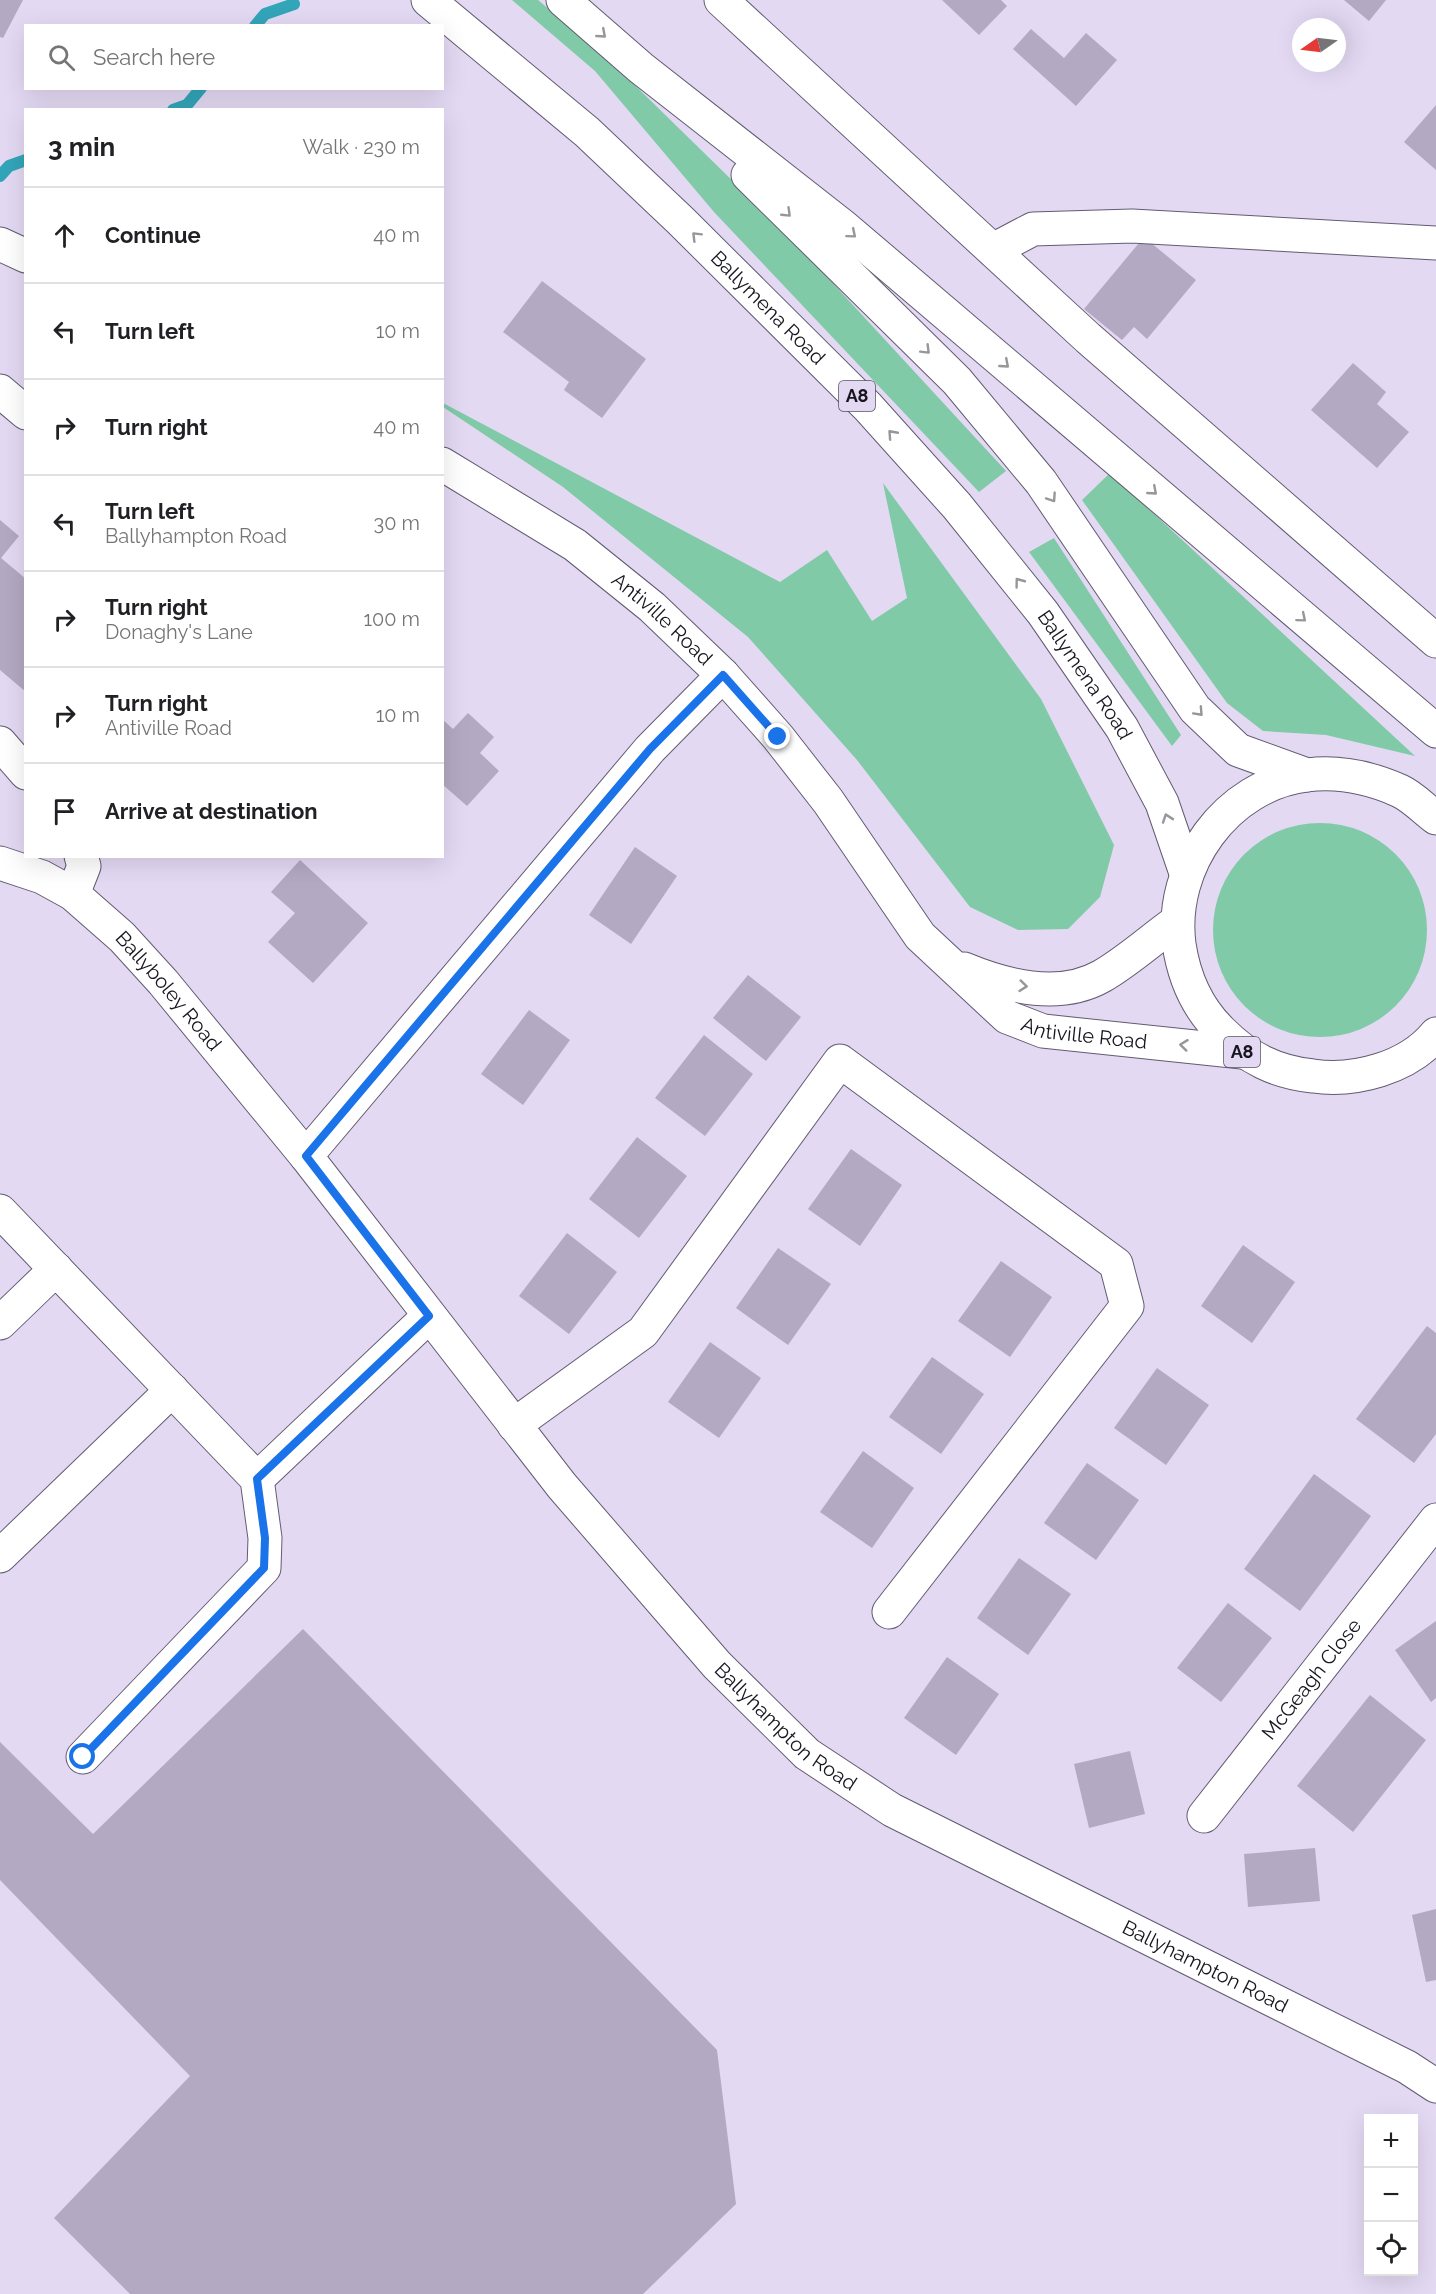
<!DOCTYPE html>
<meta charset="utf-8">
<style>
body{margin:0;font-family:Raleway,sans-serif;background:#f2f2f2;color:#202124}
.controls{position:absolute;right:18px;bottom:18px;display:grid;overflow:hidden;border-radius:0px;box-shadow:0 6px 24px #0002}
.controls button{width:54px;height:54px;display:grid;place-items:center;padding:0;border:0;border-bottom:2px solid #e0e0e0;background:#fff;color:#202124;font:30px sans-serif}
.compass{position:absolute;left:1292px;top:18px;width:54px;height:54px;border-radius:50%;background:#fff;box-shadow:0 6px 24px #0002;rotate:256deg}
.stop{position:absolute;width:18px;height:18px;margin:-14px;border:4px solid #1a73e8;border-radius:50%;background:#fff}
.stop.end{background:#1a73e8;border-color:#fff;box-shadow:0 2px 6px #0008}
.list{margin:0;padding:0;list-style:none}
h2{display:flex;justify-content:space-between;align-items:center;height:78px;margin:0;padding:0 24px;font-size:26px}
h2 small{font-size:20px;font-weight:400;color:#757577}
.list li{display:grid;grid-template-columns:39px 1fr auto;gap:18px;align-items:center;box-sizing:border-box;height:96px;padding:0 24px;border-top:2px solid #e0e0e0}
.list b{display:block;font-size:22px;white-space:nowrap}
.list p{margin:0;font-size:20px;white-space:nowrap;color:#757577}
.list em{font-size:20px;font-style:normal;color:#757577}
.icon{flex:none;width:33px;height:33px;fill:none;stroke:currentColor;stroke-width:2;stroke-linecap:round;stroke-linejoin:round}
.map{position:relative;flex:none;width:1436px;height:2294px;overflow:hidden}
.search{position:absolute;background:#fff;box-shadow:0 6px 24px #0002;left:24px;top:24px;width:420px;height:66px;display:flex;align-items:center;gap:15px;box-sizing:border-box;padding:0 21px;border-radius:0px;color:#757577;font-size:22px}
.panel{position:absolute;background:#fff;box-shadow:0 6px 24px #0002;left:24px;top:108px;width:420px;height:750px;border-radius:0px}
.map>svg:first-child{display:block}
</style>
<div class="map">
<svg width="1436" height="2294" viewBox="0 0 1436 2294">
<rect width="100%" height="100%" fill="#e3d9f3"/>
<path fill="#80caa8" d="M512 0H538L605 56 793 240 1006 471 979 492 714 212 595 71Z
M443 403 780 582 827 550 872 621 907 598 883 483 1041 699 1114 845 1100 897 1068 929 1018 930 970 907 857 760 748 637 563 487 443 407Z
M1110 473 1415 756 1326 735 1263 731 1227 703 1082 500Z
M1054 538 1181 735 1172 746 1029 552Z
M1213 930a107 107 0 1 1 214 0a107 107 0 1 1-214 0Z"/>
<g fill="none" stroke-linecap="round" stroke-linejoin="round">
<path stroke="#33a5b9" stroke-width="12" d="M255 26 265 14 294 4
M173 110 187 105 201 88
M0 176 9 166 26 160"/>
</g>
<path fill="#b3a9c2" d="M0 0H23L3 38 0 37Z
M942 0H1001L1007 6 979 35Z
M1344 0H1386L1369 21Z
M1031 29 1064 58 1086 33 1117 60 1076 106 1013 49Z
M1436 105V170L1404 142Z
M1144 237 1196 280 1147 339 1134 327 1122 340 1084 309Z
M542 281 646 359 602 418 564 390 569 382 503 332Z
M1353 363 1386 392 1377 404 1409 432 1377 468 1311 410Z
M0 520 19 536 1 558 26 579V692L0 670Z
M468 713 494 737 480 753 499 771 467 806 442 784V719L453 729Z
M635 847 677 876 631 944 589 915Z
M300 860 368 923 313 983 268 942 295 913 271 892Z
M748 975 801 1017 766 1061 713 1018Z
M529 1010 570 1040 523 1105 481 1074Z
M704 1035 753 1074 705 1136 655 1098Z
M637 1137 687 1176 639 1238 589 1199Z
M851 1149 902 1185 860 1246 808 1209Z
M567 1233 617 1272 569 1334 519 1296Z
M1243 1245 1295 1282 1252 1343 1201 1306Z
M778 1248 831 1284 788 1345 736 1308Z
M1001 1261 1052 1297 1010 1357 958 1321Z
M1427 1326 1436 1333V1434L1414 1463 1356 1419Z
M710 1342 761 1378 719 1438 668 1402Z
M932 1357 984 1394 941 1454 889 1417Z
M1157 1368 1209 1405 1166 1465 1114 1428Z
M863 1451 914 1488 872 1548 820 1512Z
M1087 1463 1139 1500 1096 1560 1044 1523Z
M1314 1474 1371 1516 1300 1611 1244 1569Z
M1019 1558 1071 1594 1028 1655 977 1618Z
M1228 1603 1272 1638 1221 1702 1177 1668Z
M1436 1621V1698L1431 1702 1395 1650Z
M303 1629 717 2050 736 2204 643 2294H130L54 2218 190 2076 0 1880V1742L93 1834Z
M947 1657 999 1694 956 1755 904 1718Z
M1370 1695 1426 1740 1353 1832 1297 1786Z
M1130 1751 1145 1814 1089 1828 1074 1764Z
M1315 1848 1320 1901 1248 1907 1244 1854Z
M1436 1909V1980L1426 1982 1412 1915Z"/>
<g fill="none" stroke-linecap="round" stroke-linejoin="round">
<defs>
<g id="minor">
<path d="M721 0 1088 338 1436 641"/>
<path d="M0 244 26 256"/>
<path d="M993 250 1033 229 1132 226 1436 243"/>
<path d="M0 391 26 413"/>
<path id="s1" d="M442 464 575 545 652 607 723 675 778 737 828 801 920 936 1007 1017 1043 1031 1242 1052"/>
<path d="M0 743 26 773"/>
<path id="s2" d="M0 863 42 877 73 894 122 937 163 982 306 1156 562 1486 717 1665 807 1754 892 1810 1407 2067 1436 2086"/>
<path d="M73 894 84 866 81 856"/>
<path d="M964 969C1005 986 1060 1000 1102 976 1128 961 1152 939 1176 922"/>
<path d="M306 1156 650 749 723 675"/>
<path d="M0 1211 257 1479 265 1538 264 1568 83 1757"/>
<path d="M0 1323 56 1269"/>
<path d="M514 1425 643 1332 840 1061 1116 1264 1127 1306 889 1612"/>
<path d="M257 1479 429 1316"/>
<path d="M0 1556 172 1390"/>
<path id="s3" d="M1204 1816 1436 1520"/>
</g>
<g id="highway">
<path id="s4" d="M428 0 587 132 681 221 868 407 957 506 1043 613 1122 728 1162 803 1186 873"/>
<path d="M563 0 641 68 844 227 1436 731"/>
<path d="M748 175 957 381 1041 482 1195 709 1238 750 1307 775"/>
<path d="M1436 818C1425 810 1413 797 1400 791 1371 778 1339 771 1307 775 1226 785 1169 866 1179 944 1184 978 1197 1008 1222 1032 1248 1058 1275 1072 1313 1076 1355 1082 1408 1068 1436 1034"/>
</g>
</defs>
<use href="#minor" stroke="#635b71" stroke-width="35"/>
<use href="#highway" stroke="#635b71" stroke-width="35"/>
<use href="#minor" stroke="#fff" stroke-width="33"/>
<use href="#highway" stroke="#fff" stroke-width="33"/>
</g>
<defs><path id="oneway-chevron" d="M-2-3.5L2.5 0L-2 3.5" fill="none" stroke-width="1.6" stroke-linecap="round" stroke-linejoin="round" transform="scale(1.5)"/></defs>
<g stroke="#97969a">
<use href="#oneway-chevron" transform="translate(602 34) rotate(41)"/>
<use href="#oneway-chevron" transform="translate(787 213) rotate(44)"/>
<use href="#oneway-chevron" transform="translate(852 234) rotate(40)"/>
<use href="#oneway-chevron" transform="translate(696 236) rotate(-135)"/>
<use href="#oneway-chevron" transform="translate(926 350) rotate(45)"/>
<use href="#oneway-chevron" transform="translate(1005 364) rotate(41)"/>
<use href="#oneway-chevron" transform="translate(892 434) rotate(-132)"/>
<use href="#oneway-chevron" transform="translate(1153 491) rotate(41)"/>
<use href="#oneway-chevron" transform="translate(1052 498) rotate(56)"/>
<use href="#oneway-chevron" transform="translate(1019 582) rotate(-127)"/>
<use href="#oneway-chevron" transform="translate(1302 618) rotate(40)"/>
<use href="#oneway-chevron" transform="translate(1199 712) rotate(47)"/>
<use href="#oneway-chevron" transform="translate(1167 818) rotate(-109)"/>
<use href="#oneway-chevron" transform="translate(1023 986) rotate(6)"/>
<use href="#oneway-chevron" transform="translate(1184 1045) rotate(-173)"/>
</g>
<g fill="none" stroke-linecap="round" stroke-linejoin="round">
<path stroke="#1a73e8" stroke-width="8" d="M83 1757 264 1568 265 1538 257 1479 429 1316 306 1156 650 749 723 675 778 737"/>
</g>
<g text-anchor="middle" stroke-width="6" stroke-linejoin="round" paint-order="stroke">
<g fill="#e3d9f3" stroke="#55505e" stroke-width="1.5">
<rect x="839" y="381" width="36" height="30" rx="4.5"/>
<rect x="1224" y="1037" width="36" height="30" rx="4.5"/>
</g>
<g font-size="18" font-weight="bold" fill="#18151e">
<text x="857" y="402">A8</text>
<text x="1242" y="1058">A8</text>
</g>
<g font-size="20" fill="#18151e" stroke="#e3d9f3">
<text dy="7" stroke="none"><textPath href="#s4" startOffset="459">Ballymena Road</textPath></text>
<text dy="7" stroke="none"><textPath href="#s1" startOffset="270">Antiville Road</textPath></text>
<text dy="7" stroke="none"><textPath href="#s4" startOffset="945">Ballymena Road</textPath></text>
<text dy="7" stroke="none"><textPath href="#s2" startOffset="216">Ballyboley Road</textPath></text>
<text dy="7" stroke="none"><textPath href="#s1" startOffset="879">Antiville Road</textPath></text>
<text dy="7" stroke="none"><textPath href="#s3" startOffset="174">McGeagh Close</textPath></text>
<text dy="7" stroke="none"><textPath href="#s2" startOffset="1178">Ballyhampton Road</textPath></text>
<text dy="7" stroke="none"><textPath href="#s2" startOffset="1664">Ballyhampton Road</textPath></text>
</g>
</g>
</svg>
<div class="controls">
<button>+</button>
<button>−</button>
<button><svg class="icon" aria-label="locate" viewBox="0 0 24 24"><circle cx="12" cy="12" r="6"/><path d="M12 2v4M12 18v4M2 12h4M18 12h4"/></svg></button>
</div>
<svg class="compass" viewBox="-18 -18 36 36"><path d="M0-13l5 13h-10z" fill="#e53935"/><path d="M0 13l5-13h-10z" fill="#757577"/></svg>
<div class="stop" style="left:83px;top:1757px"></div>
<div class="stop end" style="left:778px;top:737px"></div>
<div class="search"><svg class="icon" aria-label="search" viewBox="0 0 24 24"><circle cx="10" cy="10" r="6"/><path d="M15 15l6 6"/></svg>Search here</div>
<section class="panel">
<h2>3 min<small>Walk · 230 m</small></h2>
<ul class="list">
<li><svg class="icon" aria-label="ahead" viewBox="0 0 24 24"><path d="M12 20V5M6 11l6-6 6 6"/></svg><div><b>Continue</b></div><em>40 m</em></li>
<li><svg class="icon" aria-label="left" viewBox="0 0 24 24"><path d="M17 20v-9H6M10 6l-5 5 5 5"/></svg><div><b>Turn left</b></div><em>10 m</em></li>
<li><svg class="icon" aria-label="right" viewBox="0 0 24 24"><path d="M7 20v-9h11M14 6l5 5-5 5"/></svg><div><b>Turn right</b></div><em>40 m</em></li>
<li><svg class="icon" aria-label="left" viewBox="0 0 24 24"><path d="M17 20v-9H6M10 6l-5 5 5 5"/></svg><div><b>Turn left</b><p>Ballyhampton Road</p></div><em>30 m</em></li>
<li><svg class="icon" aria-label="right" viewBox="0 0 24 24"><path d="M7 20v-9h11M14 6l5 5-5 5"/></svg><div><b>Turn right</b><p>Donaghy's Lane</p></div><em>100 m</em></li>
<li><svg class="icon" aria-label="right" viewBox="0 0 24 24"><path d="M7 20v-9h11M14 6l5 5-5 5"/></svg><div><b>Turn right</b><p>Antiville Road</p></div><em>10 m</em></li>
<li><svg class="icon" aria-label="arrive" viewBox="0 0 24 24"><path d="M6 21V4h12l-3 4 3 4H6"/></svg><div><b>Arrive at destination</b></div></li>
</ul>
</section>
</div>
